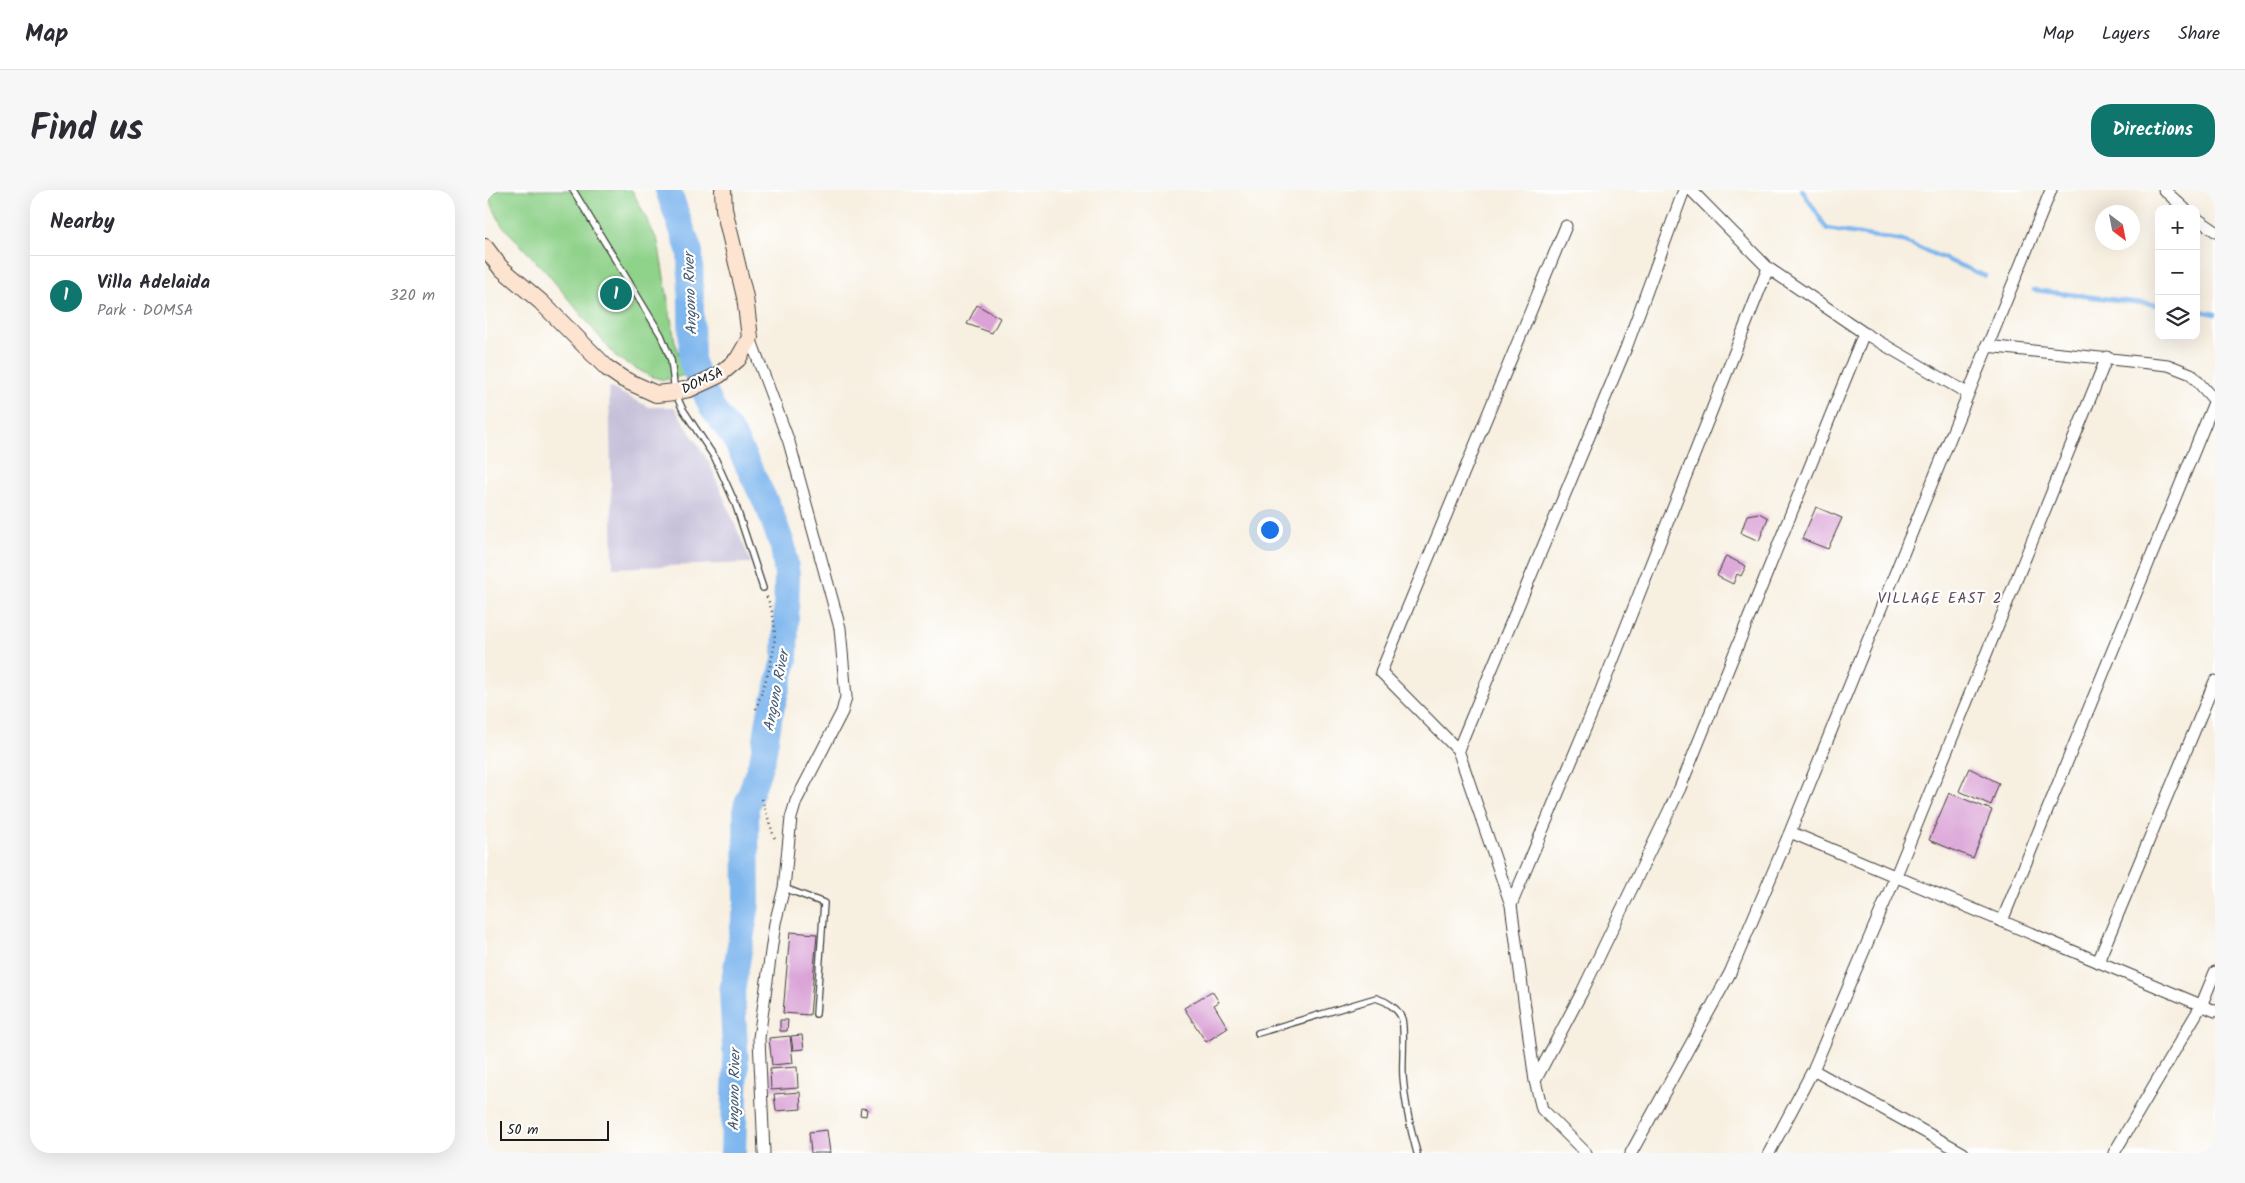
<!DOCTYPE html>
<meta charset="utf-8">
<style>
body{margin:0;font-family:Kalam,sans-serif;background:#f7f7f7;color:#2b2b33}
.controls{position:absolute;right:15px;top:15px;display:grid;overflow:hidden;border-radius:10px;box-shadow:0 5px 20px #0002}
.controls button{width:45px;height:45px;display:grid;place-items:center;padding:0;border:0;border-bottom:1px solid #e1e1e2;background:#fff;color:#2b2b33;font:25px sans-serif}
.compass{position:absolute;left:1610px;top:15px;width:45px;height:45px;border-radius:50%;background:#fff;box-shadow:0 5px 20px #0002;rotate:148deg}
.scale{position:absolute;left:15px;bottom:12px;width:109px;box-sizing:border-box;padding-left:5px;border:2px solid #1c1c1c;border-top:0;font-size:14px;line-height:18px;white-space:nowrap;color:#1c1c1c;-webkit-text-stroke:4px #fff;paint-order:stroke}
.you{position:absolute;left:784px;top:339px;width:18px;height:18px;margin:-12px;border:4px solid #fff;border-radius:50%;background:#1a73e8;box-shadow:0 0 0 8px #1a73e833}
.badge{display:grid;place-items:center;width:32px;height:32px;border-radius:50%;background:#0f766e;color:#fff;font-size:16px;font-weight:700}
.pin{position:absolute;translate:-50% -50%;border:2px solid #fff;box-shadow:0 1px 5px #0006}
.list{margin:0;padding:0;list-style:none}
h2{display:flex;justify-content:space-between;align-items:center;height:65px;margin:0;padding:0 20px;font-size:21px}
h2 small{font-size:16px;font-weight:400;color:#7c7c81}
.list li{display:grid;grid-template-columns:32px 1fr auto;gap:15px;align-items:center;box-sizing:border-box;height:80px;padding:0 20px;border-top:1px solid #e1e1e2}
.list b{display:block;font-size:19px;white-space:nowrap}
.list p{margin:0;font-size:16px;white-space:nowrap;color:#7c7c81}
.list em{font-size:16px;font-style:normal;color:#7c7c81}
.icon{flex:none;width:28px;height:28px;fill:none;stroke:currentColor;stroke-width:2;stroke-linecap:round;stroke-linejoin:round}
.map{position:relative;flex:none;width:1730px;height:963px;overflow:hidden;border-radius:20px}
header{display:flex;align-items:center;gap:30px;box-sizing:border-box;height:70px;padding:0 25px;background:#fff;border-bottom:1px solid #e1e1e2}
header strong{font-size:24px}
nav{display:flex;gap:28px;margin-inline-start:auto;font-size:18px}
.intro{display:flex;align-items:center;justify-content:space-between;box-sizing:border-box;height:120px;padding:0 30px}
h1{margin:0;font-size:35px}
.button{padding:12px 22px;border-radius:20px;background:#0f766e;color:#fff;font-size:18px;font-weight:700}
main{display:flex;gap:30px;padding:0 30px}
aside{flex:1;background:#fff;border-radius:20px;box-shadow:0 5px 20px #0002}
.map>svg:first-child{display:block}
</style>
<header>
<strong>Map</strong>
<nav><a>Map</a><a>Layers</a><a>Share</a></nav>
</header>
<div class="intro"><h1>Find us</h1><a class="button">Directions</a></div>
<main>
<aside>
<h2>Nearby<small></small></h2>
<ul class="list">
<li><span class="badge">1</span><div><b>Villa Adelaida</b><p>Park · DOMSA</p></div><em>320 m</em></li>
</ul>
</aside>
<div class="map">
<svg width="1730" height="963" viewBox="0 0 1730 963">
<rect width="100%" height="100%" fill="#fff"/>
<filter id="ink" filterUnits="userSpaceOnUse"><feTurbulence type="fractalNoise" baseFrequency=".02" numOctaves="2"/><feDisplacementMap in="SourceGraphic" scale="10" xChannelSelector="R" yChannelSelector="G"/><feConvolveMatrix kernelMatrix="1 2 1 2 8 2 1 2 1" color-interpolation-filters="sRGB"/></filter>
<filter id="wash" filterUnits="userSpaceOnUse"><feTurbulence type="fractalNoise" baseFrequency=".0096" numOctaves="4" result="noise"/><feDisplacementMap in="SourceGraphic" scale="20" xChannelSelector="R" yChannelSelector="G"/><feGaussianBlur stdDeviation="1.12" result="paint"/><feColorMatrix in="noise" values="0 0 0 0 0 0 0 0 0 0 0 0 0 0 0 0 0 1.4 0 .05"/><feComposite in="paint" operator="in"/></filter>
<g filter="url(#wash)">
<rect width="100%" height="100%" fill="#f7efe0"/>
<path fill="#c6c0d9" d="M124 197 164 217H189L225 274 266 373 128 378Z"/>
<path fill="#8fd28a" stroke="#567753" d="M0 0H147L173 52 190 152 201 185 179 190 165 186 132 168 62 83 16 34Z"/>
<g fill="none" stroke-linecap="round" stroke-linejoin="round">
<path stroke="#7eb6ee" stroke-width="4.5" d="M1317 0 1342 39 1418 51 1500 86
M1549 100 1674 115
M1711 120 1730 124"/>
<path stroke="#7eb6ee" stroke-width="26" d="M183 0 205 62 207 173 227 218 249 247 285 321 298 357 302 385 300 470 285 524 278 567 261 617 262 714 247 802 251 875 248 963"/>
</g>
<g id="blocks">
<path fill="#daa2d6" d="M492 115 515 128 507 143 482 134Z
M1331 317 1357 328 1343 359 1317 349Z
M1274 323 1283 328 1274 351 1256 343 1262 325Z
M1241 366 1261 376 1256 386 1252 384 1248 394 1232 386Z
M1484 578 1514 593 1506 615 1474 601Z
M1464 603 1507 620 1488 668 1444 650Z
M305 742 332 744 325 825 298 823Z
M727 801 734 812 729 815 743 838 721 852 699 818Z
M295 830H303L302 841H295Z
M317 845 319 859 308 860 306 846Z
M305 846 308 873 287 875 284 848Z
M312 877 313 898 286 900 285 879Z
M315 902 316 919 291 921 289 904Z
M376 918 382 919 381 926 375 925Z
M342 940 345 963H326L324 942Z"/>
</g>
</g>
<g filter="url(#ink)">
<use href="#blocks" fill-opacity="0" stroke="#3d3c39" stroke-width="1"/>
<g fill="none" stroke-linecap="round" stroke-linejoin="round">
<defs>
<path id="service" d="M88 0 176 145 186 170 190 202 197 218 230 268 250 313 278 398
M299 698 339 713 331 824
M773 843 891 808C901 811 913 818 917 829 920 840 917 873 918 887 920 913 925 938 932 963"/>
<path id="minor" d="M1206 0 1283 78 1379 143 1482 203
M1679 0 1700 19
M1711 28 1730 41
M1081 36 896 482 973 560 1026 715 1050 891 1057 919 1101 963
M265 148 304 252 355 438 361 507 357 522 311 611 306 628 299 698 290 733 274 848 279 963
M1501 156 1683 175 1706 184 1730 211
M973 560 1141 158 1199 0
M1305 642 1730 821
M1026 715 1113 508 1283 78
M1517 731 1730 210
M1613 772 1730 491
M1328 880 1478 963
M1050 891 1097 802 1195 598 1379 143
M1146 963 1245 783 1305 642 1566 0
M1284 963 1328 880 1410 688 1622 167
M1629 963 1716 816 1730 782"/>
<path id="secondary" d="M0 57 15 77 56 112 122 178 138 189 171 204 190 202 204 199 234 185 253 169 265 148 260 107 239 19 238 0"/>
</defs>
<use href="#service" stroke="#3d3c39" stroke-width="8"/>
<use href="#minor" stroke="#3d3c39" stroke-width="13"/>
<use href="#secondary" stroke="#3d3c39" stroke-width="18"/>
<path stroke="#3d3c39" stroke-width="2.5" stroke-dasharray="1 4" stroke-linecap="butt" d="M271 519C284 479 300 447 281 405
M277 609 290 650"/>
<use href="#service" stroke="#fff" stroke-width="5.5"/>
<use href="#minor" stroke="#fff" stroke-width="11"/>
<use href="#secondary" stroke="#fde4d0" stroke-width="16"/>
</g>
</g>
<g text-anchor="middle" stroke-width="4.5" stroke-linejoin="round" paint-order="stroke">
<g font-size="14" fill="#1c1c1c" stroke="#fff">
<text transform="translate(217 190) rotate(-25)" y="5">DOMSA</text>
</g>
<g font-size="15" font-style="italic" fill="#435a70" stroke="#fff">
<text transform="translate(205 104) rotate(-92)" y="5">Angono River</text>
<text transform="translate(291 501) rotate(-79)" y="5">Angono River</text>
<text transform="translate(249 900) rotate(-89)" y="5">Angono River</text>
</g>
<g font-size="15" letter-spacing="1" fill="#5e4b5d" stroke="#fff">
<text x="1455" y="413">VILLAGE EAST 2</text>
</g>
</g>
</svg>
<div class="controls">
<button>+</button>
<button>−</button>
<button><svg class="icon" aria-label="layers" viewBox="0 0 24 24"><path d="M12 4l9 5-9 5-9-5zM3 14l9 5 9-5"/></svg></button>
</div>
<svg class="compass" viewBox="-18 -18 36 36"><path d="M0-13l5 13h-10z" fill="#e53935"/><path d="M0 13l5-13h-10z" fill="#7c7c81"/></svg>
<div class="scale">50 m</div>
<div class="you"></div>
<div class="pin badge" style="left:131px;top:104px">1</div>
</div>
</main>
